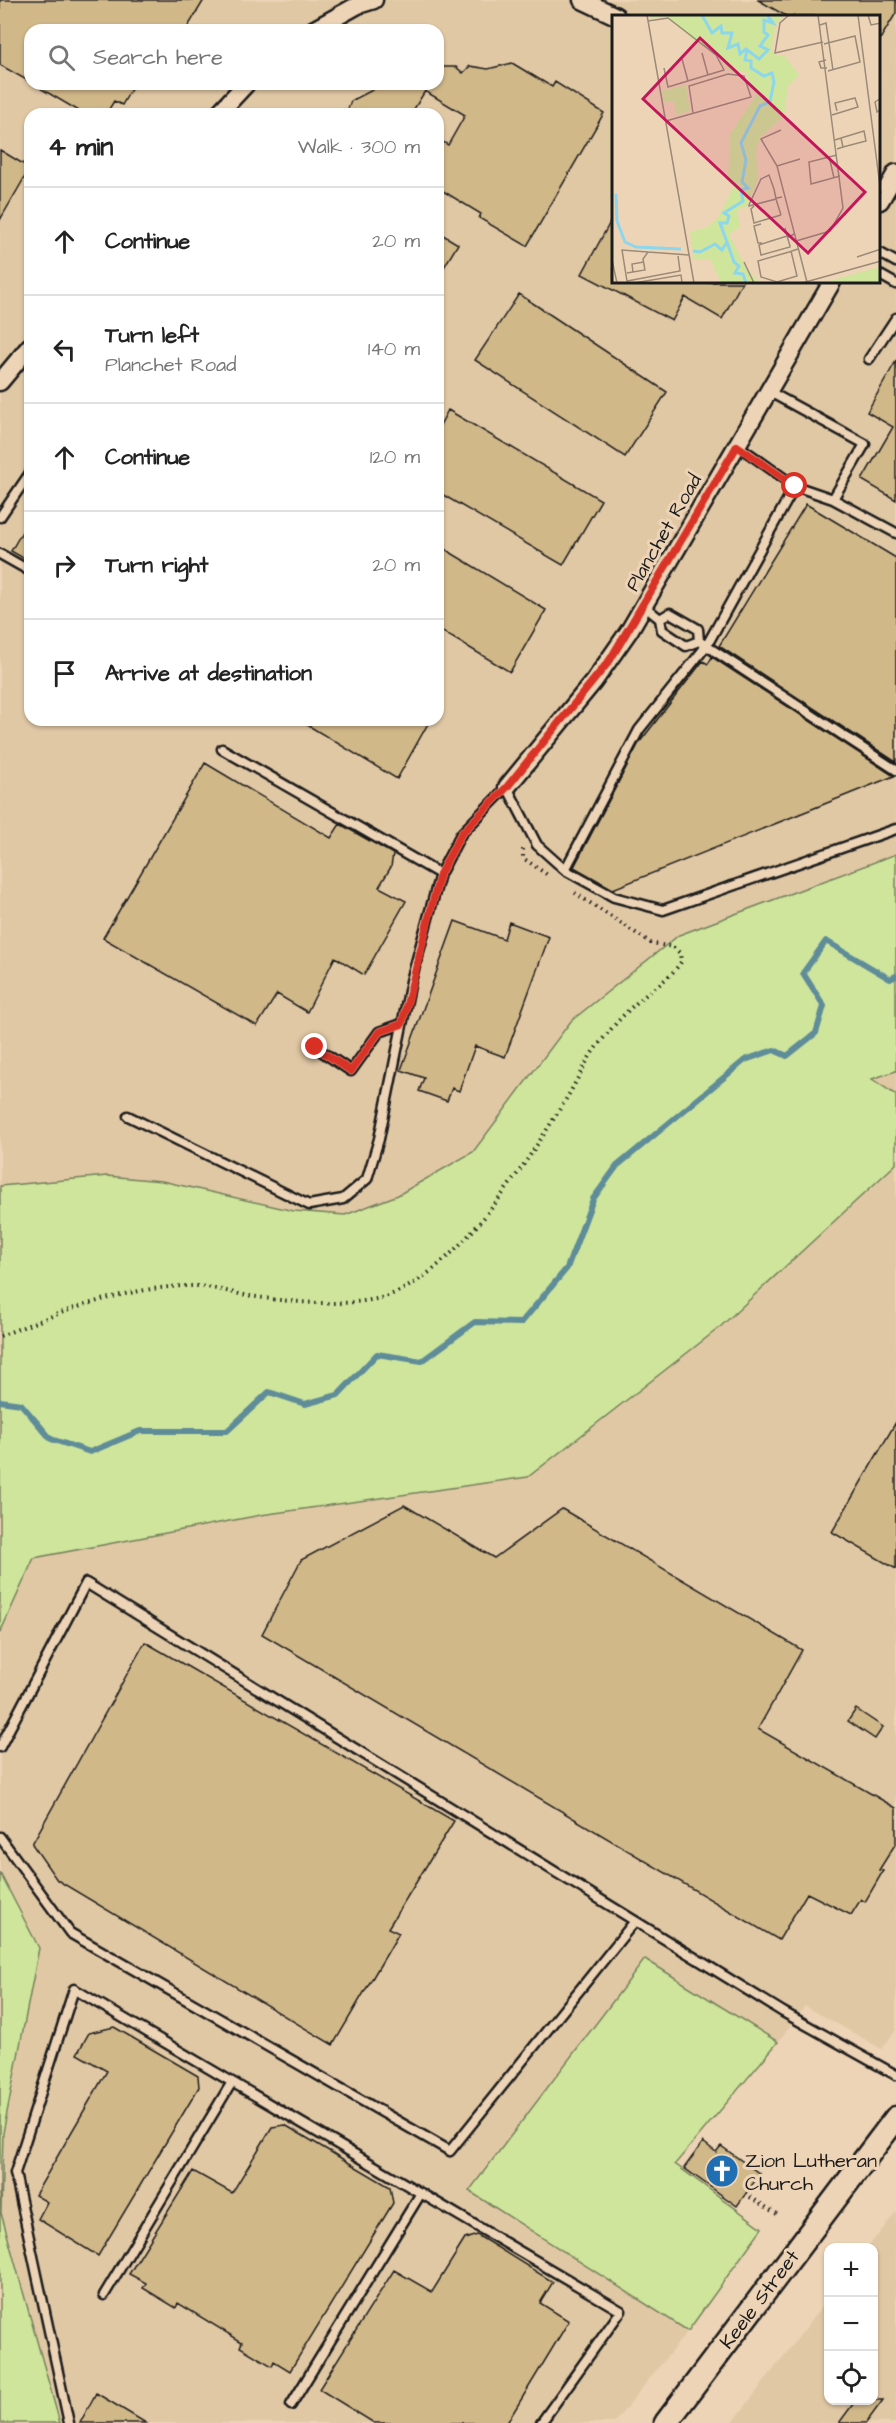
<!DOCTYPE html>
<meta charset="utf-8">
<style>
body{margin:0;font-family:"Architects Daughter",sans-serif;background:#f6f6f6;color:#222}
.controls{position:absolute;right:18px;bottom:18px;display:grid;overflow:hidden;border-radius:12px;box-shadow:0 2px 4px #0004}
.controls button{width:54px;height:54px;display:grid;place-items:center;padding:0;border:0;border-bottom:2px solid #e0e0e0;background:#fff;color:#222;font:30px sans-serif}
.stop{position:absolute;width:18px;height:18px;margin:-14px;border:4px solid #d93025;border-radius:50%;background:#fff}
.stop.end{background:#d93025;border-color:#fff;box-shadow:0 2px 6px #0008}
.list{margin:0;padding:0;list-style:none}
h2{display:flex;justify-content:space-between;align-items:center;height:78px;margin:0;padding:0 24px;font-size:26px}
h2 small{font-size:20px;font-weight:400;color:#767676}
.list li{display:grid;grid-template-columns:39px 1fr auto;gap:18px;align-items:center;box-sizing:border-box;height:108px;padding:0 24px;border-top:2px solid #e0e0e0}
.list b{display:block;font-size:22px;white-space:nowrap}
.list p{margin:0;font-size:20px;white-space:nowrap;color:#767676}
.list em{font-size:20px;font-style:normal;color:#767676}
.icon{flex:none;width:33px;height:33px;fill:none;stroke:currentColor;stroke-width:2;stroke-linecap:round;stroke-linejoin:round}
.map{position:relative;flex:none;width:896px;height:2423px;overflow:hidden}
.search{position:absolute;background:#fff;box-shadow:0 2px 4px #0004;left:24px;top:24px;width:420px;height:66px;display:flex;align-items:center;gap:15px;box-sizing:border-box;padding:0 21px;border-radius:18px;color:#767676;font-size:22px}
.panel{position:absolute;background:#fff;box-shadow:0 2px 4px #0004;left:24px;top:108px;width:420px;height:618px;border-radius:18px}
.map>svg:first-child{display:block}
</style>
<div class="map">
<svg width="896" height="2423" viewBox="0 0 896 2423">
<rect width="100%" height="100%" fill="#eed4b6"/>
<filter id="ink" filterUnits="userSpaceOnUse"><feTurbulence type="fractalNoise" baseFrequency=".0167" numOctaves="2"/><feDisplacementMap in="SourceGraphic" scale="12" xChannelSelector="R" yChannelSelector="G"/><feConvolveMatrix kernelMatrix="1 2 1 2 8 2 1 2 1" color-interpolation-filters="sRGB"/></filter>
<g filter="url(#ink)">
<path fill="#e1c8a5" fill-rule="evenodd" d="M0 0H896V854L679 935 571 1021 473 1152 398 1195 345 1215 294 1211 162 1181 107 1176 0 1186ZM614 16H880V282H614ZM30 30H438V84H30ZM30 114H438V720H30Z
M896 1071V1095L872 1078Z
M896 1164V2030L882 2049 805 2006 778 2042 645 1959 469 2192 688 2331 614 2423H60L1 2213 3 2133 39 1948 0 1873V1633L34 1558 261 1515 719 1328Z
M896 2212V2423H732L828 2299V2400H874V2248L868 2247Z"/>
<path fill="#cee59b" stroke="#75805c" stroke-width="1.5" d="M896 854V1071L872 1079 896 1095V1164L719 1328 528 1477 261 1515 34 1558 0 1633V1186L107 1176 162 1181 294 1211 345 1215 398 1195 473 1152 571 1021 679 935Z
M0 1873 39 1948 3 2133 1 2213 60 2423H0Z
M645 1959 778 2042 675 2164 762 2228 688 2331 469 2191Z"/>
<g fill="none" stroke-linecap="round" stroke-linejoin="round">
<path stroke="#5f8c99" stroke-width="6" d="M0 1401 21 1404 51 1439 90 1452 140 1431H227L269 1392 305 1404 338 1395 377 1354 422 1361 475 1322 521 1323 567 1268 593 1199 617 1166 745 1060 774 1050 787 1056 816 1033 824 1006 803 973 826 941 890 979 896 976"/>
</g>
<path fill="#d1b889" stroke="#1c1c1c" stroke-width="1.5" d="M0 0H204L186 30H30V82L0 65Z
M758 0H896V13L879 41V16H786Z
M512 63 552 87 555 82 604 113 527 246 479 218 481 214 438 188V139L448 145 465 115 425 91 411 114H346L351 101 384 84H438V67H456L463 73 470 66 488 69Z
M33 84H134L122 105 114 101 106 114H84Z
M0 150 30 168 0 220Z
M614 215V282H742L722 319 685 297 672 321 582 274Z
M438 232 458 244 438 277Z
M519 294 667 392 625 457 475 360Z
M896 361V500L862 480 893 427 867 412Z
M448 410 601 500 563 565 438 492V429Z
M806 504 896 558V762L719 646Z
M30 518V562L11 551Z
M438 545 546 610 510 672 438 629Z
M712 657 894 776 613 889 574 867 639 743 703 661 708 664Z
M299 720H430L397 779Z
M205 763 331 838 340 824 393 854 391 867 379 887 406 901 364 975 335 957 307 1012 277 994 257 1026 103 938Z
M455 921 504 939 509 922 549 937 505 1057 475 1046 459 1091 452 1088 447 1101 419 1091 424 1078 401 1070Z
M896 1422V1569L832 1532Z
M404 1505 494 1558 562 1509 802 1650 758 1729 896 1808V1843L879 1870 883 1871 865 1902 861 1899 851 1915 807 1893 779 1940 262 1634 301 1560Z
M145 1642 454 1821 388 1928 399 1933 333 2045 57 1880 32 1844Z
M856 1709 883 1727 875 1739 848 1721Z
M114 2027 198 2076 199 2087 98 2256 38 2219 47 2202 35 2195 107 2071 77 2054 89 2033Z
M285 2125 390 2187 393 2203 290 2371 274 2361 272 2366 240 2347 242 2342 178 2303 176 2308 143 2288 146 2283 129 2274 193 2171 232 2193 272 2127Z
M703 2142 716 2152 721 2146 760 2174 737 2206 684 2168Z
M477 2235 553 2282 540 2303 569 2321 507 2423H374L319 2389 394 2270 432 2292 465 2239Z
M96 2393 146 2423H80Z
M856 2400H883L866 2423H839Z"/>
<g fill="none" stroke-linecap="round" stroke-linejoin="round">
<defs>
<path id="lane" d="M880 253 896 262
M880 275 896 284
M869 359 896 318
M768 391 865 444 833 499
M737 445 795 486 833 499 896 533
M795 486 707 645 639 730 565 870 614 897 663 910 896 829
M0 517 30 473
M0 554 30 571
M644 606 660 619 662 630 686 646 699 641
M660 619 670 613 698 629 699 641
M699 641 896 770
M222 749 440 874 461 834 507 787 537 845 565 870
M315 1047 351 1071 379 1032 402 1024
M128 1116 309 1205 343 1199 367 1179 379 1139 411 981 440 874
M0 1747 86 1583 783 2012 896 2075
M0 1837 70 1933 450 2151 635 1921
M104 2295 232 2082
M291 2405 421 2193
M69 2423 15 2173 74 1989 621 2311 541 2423"/>
<path id="street" d="M582 0 616 16
M313 30 358 5 374 0
M218 114 246 84
M880 201 896 173
M0 382 30 346
M507 787 594 681 629 631 832 282"/>
<path id="secondary" d="M666 2423 896 2118"/>
</defs>
<use href="#lane" stroke="#1c1c1c" stroke-width="13"/>
<use href="#street" stroke="#1c1c1c" stroke-width="21"/>
<use href="#secondary" stroke="#1c1c1c" stroke-width="27"/>
<path stroke="#1c1c1c" stroke-width="4" stroke-dasharray="1.5 4.5" stroke-linecap="butt" d="M523 849V858L549 876
M0 1336C61 1312 129 1285 196 1286 214 1287 232 1293 250 1296 290 1302 335 1307 376 1299 452 1284 530 1157 568 1096 578 1079 586 1060 598 1045 609 1031 621 1017 634 1005 650 990 669 980 681 962L680 953 673 947 651 943 575 893
M750 2197 777 2214"/>
<use href="#lane" stroke="#eed4b6" stroke-width="8"/>
<use href="#street" stroke="#eed4b6" stroke-width="16"/>
<use href="#secondary" stroke="#eed4b6" stroke-width="22"/>
</g>
</g>
<g fill="none" stroke-linecap="round" stroke-linejoin="round" filter="url(#ink)">
<path stroke="#d93025" stroke-width="8" d="M315 1047 351 1071 379 1032 402 1024 440 874 461 834 507 787 610 660 737 446 795 486"/>
</g>
<defs>
<symbol id="church-disc" viewBox="-11 -11 22 22"><circle r="9.5" fill="#1f6fb2" stroke="#eed4b6"/><path d="M-1.2-6h2.4v3.5h3.3v2.4h-3.3V6h-2.4V-.1h-3.3v-2.4h3.3Z" fill="#fff"/></symbol>
</defs>
<g fill-rule="evenodd">
<use href="#church-disc" x="703" y="2152" width="38" height="38"/>
</g>
<g text-anchor="middle" stroke-width="6" stroke-linejoin="round" paint-order="stroke">
<g font-size="20" fill="#1c1c1c" stroke="#eed4b6">
<text transform="translate(663 532) rotate(-60)" y="7">Planchet Road</text>
<text transform="translate(759 2299) rotate(-53)" y="7">Keele Street</text>
</g>
<g font-size="20" fill="#1c1c1c" stroke="#eed4b6" text-anchor="start">
<text x="745" y="2167">Zion Lutheran<tspan x="745" dy="23">Church</tspan></text>
</g>
</g>
<g transform="translate(612 15)">
<rect width="268" height="268" fill="#eed4b6"/>
<path d="M39 0H171L164 10 159 36 165 41 172 40 187 60 176 71 172 101 148 123 144 136 146 164 135 191 125 195 128 212 117 219 134 253 149 268H109L99 245 82 244 78 217 96 212 107 201 123 169H116L118 119 144 80 133 57 117 56 102 36 83 27 55 1 39 4ZM74 70 78 96 64 100 62 86 52 87 50 76ZM268 252V268H210Z" fill="#cee59b"/>
<path fill="none" stroke="#8cd7ec" stroke-width="3" d="M90 0 100 18 109 11 110 18H120L116 33 126 29 128 39 134 34 147 44 156 35 148 31 156 20 152 17V5L161 8 155 0M4 179 5 206 13 227 24 232 69 234M115 227 122 247 127 251 123 258 131 259 134 268M81 236 88 237 103 229 110 235 115 227 108 208H115L117 201 112 198 131 186 129 175 136 173 130 167 134 145 129 128 148 91 158 87 162 67 160 58 152 61 139 53V46L133 45 135 35"/>
<path fill="none" stroke="#9a8a78" stroke-width="1.5" d="M35 0 82 268M177 0 168 8 163 38 211 27M246 0 269 179M256 0 259 10 269 8M36 6 56 3 104 40 112 55 56 72 52 53M208 10 214 8 221 55M212 29 243 21 248 47 216 56M90 38 96 60M70 44 76 66M214 45 207 47 209 53H215M269 83 263 87 265 97 269 94M220 100 246 92 243 83 223 88 225 96M54 106 139 82 132 61 116 59 77 71 81 98M229 123 252 116 254 126 231 132M223 125 229 123 231 132 225 134M225 140 197 147 199 169 228 161M217 141 222 163M188 144 165 151 195 267M165 151 149 124 169 115M142 191 139 194 142 208 169 200M169 200 164 184 162 174 157 160 149 164 137 190V191L164 184 165 183 170 182M149 209 142 211 146 228H150M173 213 175 221 178 231V232L149 240 147 230 156 227 175 221H176L177 222 182 219M184 226 218 216 231 193 206 0M179 236 185 261 165 267 149 262 146 246 177 237 186 234M36 237 10 235 15 266 68 256 66 241M245 242 269 234M0 245 5 268M132 247 142 268M21 257 20 249 32 247M15 258 33 255 31 244 36 237 77 240M22 268 69 260 70 268M190 268 269 246"/>
<path fill="#c2185b" fill-opacity="0.15" stroke="#c2185b" stroke-width="3" d="M88 23 253 177 196 238 31 84Z"/>
<rect width="268" height="268" fill="none" stroke="#1c1c1c" stroke-width="3"/>
</g>
</svg>
<div class="controls">
<button>+</button>
<button>−</button>
<button><svg class="icon" aria-label="locate" viewBox="0 0 24 24"><circle cx="12" cy="12" r="6"/><path d="M12 2v4M12 18v4M2 12h4M18 12h4"/></svg></button>
</div>
<div class="stop" style="left:795px;top:486px"></div>
<div class="stop end" style="left:315px;top:1047px"></div>
<div class="search"><svg class="icon" aria-label="search" viewBox="0 0 24 24"><circle cx="10" cy="10" r="6"/><path d="M15 15l6 6"/></svg>Search here</div>
<section class="panel">
<h2>4 min<small>Walk · 300 m</small></h2>
<ul class="list">
<li><svg class="icon" aria-label="ahead" viewBox="0 0 24 24"><path d="M12 20V5M6 11l6-6 6 6"/></svg><div><b>Continue</b></div><em>20 m</em></li>
<li><svg class="icon" aria-label="left" viewBox="0 0 24 24"><path d="M17 20v-9H6M10 6l-5 5 5 5"/></svg><div><b>Turn left</b><p>Planchet Road</p></div><em>140 m</em></li>
<li><svg class="icon" aria-label="ahead" viewBox="0 0 24 24"><path d="M12 20V5M6 11l6-6 6 6"/></svg><div><b>Continue</b></div><em>120 m</em></li>
<li><svg class="icon" aria-label="right" viewBox="0 0 24 24"><path d="M7 20v-9h11M14 6l5 5-5 5"/></svg><div><b>Turn right</b></div><em>20 m</em></li>
<li><svg class="icon" aria-label="arrive" viewBox="0 0 24 24"><path d="M6 21V4h12l-3 4 3 4H6"/></svg><div><b>Arrive at destination</b></div></li>
</ul>
</section>
</div>
